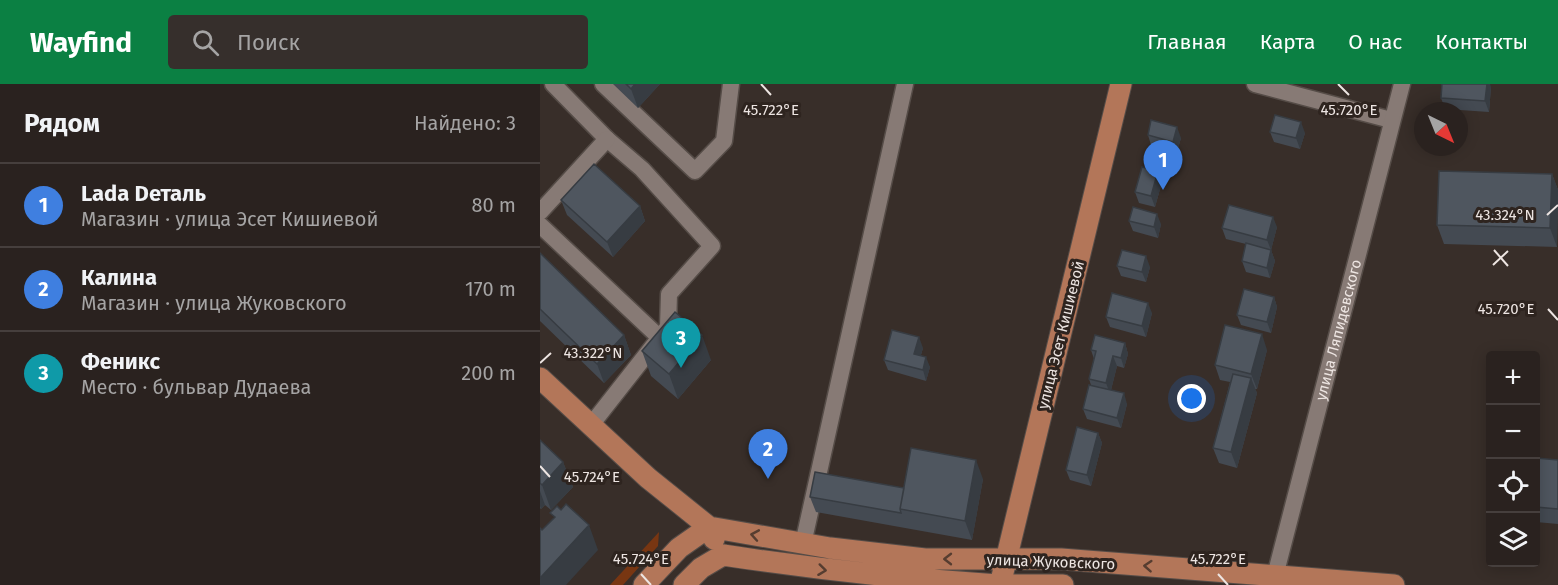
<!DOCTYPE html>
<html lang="ru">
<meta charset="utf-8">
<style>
body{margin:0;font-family:"Fira Sans",sans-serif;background:#362f2c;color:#f1f3f6}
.controls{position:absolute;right:18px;bottom:18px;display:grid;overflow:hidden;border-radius:6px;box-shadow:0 3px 15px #0003}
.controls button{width:54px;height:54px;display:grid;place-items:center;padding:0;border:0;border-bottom:2px solid #463f3d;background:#2a221f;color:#f1f3f6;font:30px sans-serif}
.compass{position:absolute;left:874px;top:18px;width:54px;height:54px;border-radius:50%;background:#2a221f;box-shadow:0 3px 15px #0003;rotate:137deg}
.you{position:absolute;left:652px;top:315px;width:21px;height:21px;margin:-15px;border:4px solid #fff;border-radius:50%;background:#1a73e8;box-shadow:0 0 0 9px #1a73e833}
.badge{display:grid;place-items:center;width:39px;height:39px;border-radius:50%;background:#0b8043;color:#fff;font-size:20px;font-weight:700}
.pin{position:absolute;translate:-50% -50px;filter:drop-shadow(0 2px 3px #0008)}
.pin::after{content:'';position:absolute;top:32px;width:21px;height:18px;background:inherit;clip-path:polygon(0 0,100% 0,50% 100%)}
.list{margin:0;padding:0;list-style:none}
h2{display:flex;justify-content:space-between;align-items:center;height:78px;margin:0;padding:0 24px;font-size:26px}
h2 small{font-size:20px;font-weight:400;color:#a5a4a4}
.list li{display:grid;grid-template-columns:39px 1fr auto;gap:18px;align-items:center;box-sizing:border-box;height:84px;padding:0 24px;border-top:2px solid #463f3d}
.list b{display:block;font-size:22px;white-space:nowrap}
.list p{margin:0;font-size:20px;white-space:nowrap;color:#a5a4a4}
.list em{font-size:20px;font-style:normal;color:#a5a4a4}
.icon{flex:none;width:33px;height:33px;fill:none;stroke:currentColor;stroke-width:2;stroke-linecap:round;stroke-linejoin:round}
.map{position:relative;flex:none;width:1018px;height:501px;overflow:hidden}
header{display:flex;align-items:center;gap:36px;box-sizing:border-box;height:84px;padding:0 30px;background:#0b8043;color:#fff}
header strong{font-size:28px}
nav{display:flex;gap:33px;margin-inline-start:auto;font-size:21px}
.search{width:420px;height:54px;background:#362f2c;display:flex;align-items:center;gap:15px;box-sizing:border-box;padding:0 21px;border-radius:6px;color:#a5a4a4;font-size:22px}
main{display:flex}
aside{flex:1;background:#2a221f}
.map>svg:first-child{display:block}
</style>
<header>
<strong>Wayfind</strong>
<div class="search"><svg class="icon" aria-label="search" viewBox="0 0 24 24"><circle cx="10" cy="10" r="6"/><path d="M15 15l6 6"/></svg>Поиск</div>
<nav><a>Главная</a><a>Карта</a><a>О нас</a><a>Контакты</a></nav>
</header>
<main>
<aside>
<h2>Рядом<small>Найдено: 3</small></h2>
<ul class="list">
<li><span class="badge" style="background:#3f7fe0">1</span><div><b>Lada Dеталь</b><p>Магазин · улица Эсет Кишиевой</p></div><em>80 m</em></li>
<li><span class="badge" style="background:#3f7fe0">2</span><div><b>Калина</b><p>Магазин · улица Жуковского</p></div><em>170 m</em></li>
<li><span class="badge" style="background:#0f9aa8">3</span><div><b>Феникс</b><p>Место · бульвар Дудаева</p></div><em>200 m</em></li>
</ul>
</aside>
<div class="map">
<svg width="1018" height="501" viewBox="0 0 1018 501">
<rect width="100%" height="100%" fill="#382e29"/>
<path fill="#783612" d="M119 448 118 462 83 501H70Z"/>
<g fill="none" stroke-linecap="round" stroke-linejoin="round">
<defs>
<g id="minor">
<path d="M13 0 67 55 102 85 172 162 129 210 128 243 51 341"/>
<path d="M63 0 155 87 184 57 191 0"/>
<path d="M715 0 851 36"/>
<path d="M0 128 67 55"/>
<path d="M0 141 120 254"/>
<path d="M263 460 365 0"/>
<path id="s1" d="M735 492 862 0"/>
</g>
<path id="major" d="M0 294 108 394 169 443 174 455
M183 471C275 485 366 495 458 501
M104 501 139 464 169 443 290 464 385 475H521L854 501
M144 501 161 484 183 471
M460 501 581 0
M463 501H523"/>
</defs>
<use href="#minor" stroke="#554c47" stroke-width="19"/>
<use href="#major" stroke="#554c47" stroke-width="23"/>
<use href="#minor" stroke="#877a75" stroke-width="16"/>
<use href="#major" stroke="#b37659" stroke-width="21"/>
</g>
<path fill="#444a52" d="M73 0H120L98 24Z
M951 3 949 28 905 25 901 14Z
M730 48 765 49 760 65 734 58Z
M608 51 641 54 637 68 611 61Z
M618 87 622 98 615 123 599 119 595 108Z
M1012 90 1018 106 1017 163 904 160 897 141Z
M21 116 100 122 105 137 73 173 27 131Z
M589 137 621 140 618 154 593 147Z
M737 143 731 166 735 177 730 194 706 188 702 177 706 160 686 155 682 144Z
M0 169 84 251 91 271 64 299 0 237Z
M577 182 610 183 606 198 581 192Z
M734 213 737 223 731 249 701 241 697 231Z
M612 229 606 253 570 243 566 233Z
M585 259 588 270 584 284 577 282 571 306 587 320 581 344 547 335 543 325 551 301 549 295 554 275 551 266Z
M383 264 381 271 390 283 386 297 348 286 344 276Z
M727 266 717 305H715L717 309 697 384 679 379 673 364 690 298 680 296 675 281Z
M102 267 171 276 138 315 111 292Z
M558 349 562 359 551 402 530 396 526 386Z
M0 356 23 378 33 403 11 426 5 421 1 425 0 424Z
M996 374 1018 376V440L996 438Z
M443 395 432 456 276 428 270 413Z"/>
<path fill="#373c42" d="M95 0H120L98 24 91 5Z
M947 0H950L951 3 949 28 945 17Z
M761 38 765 49 760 65 756 54Z
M637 43 641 54 637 68 633 58Z
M618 87 622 98 615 123 611 112Z
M1012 90 1018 106 1017 163 1010 144Z
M100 122 105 137 73 173 67 158Z
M617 130 621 140 618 154 614 143Z
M733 133 737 143 731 166 727 156Z
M731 166 735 177 730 194 727 184Z
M606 172 610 183 606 198 602 188Z
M734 213 737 223 731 249 727 238Z
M608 219 612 229 606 253 602 242Z
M722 250 727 266 717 305 711 290Z
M84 251 91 271 64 299 57 280Z
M162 251 171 276 138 315 129 290Z
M379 253 383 264 378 280 374 270Z
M585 259 588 270 584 284 581 274Z
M573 272 577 282 570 310 566 299Z
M386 273 390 283 386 297 383 286Z
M711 294 717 309 697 384 691 368Z
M584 309 587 320 581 344 577 334Z
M558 349 562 359 551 402 547 391Z
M436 376 443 395 432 456 425 437Z
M23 378 33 403 11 426 2 401Z
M0 407 5 421 1 425 0 422Z
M49 441 58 466 26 501H0V494Z"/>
<path fill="#4f565f" stroke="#373c42" stroke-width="1.5" d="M86 0H95L91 5Z
M902 0H947L945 17 901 14Z
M735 31 761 38 756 54 730 48Z
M611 36 637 43 633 58 608 51Z
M54 80 100 122 67 158 21 116Z
M602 83 618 87 611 112 595 108Z
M899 87 1012 90 1010 144 897 141Z
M689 121 733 133 727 156 682 144Z
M593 123 617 130 614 143 589 137Z
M706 159 731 166 727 184 702 177Z
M582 166 606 172 602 188 577 182Z
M0 169 84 251 57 280 0 225Z
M704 205 734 213 727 238 697 231Z
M572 209 608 219 602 242 566 233Z
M135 228 162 251 129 290 102 267Z
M685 241 722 250 711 290 675 281Z
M352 246 379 253 374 270 386 273 383 286 344 276Z
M555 251 585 259 581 274 573 272 566 299 549 295 556 267 551 266Z
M693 290 711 294 691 368 673 364Z
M549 301 584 309 577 334 543 325Z
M537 343 558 349 547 391 526 386Z
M0 356 23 378 2 401 0 399Z
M371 364 436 376 425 437 360 425Z
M996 374 1018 376V425L996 423Z
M275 388 364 404 360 425 361 429 270 413Z
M26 420 49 441 0 494V444L2 446 15 433 10 429 17 422 21 426Z"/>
<defs><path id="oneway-chevron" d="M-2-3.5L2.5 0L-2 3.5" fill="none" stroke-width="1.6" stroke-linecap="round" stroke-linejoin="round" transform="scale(1.5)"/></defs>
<g stroke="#563d30">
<use href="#oneway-chevron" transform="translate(215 451) rotate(-170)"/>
<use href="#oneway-chevron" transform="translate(408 475) rotate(180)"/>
<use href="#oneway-chevron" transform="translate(608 482) rotate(-176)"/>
<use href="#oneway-chevron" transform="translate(282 486) rotate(7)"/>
</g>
<path fill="none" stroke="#ede5e2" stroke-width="2" d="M221 0 231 11M798 0 809 11M1007 131 1018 121M954 166 968 182M953 181 968 167M1008 225 1018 236M0 279 11 269M0 382 10 393M101 490 111 501M678 490 688 501"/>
<g text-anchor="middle" stroke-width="6" stroke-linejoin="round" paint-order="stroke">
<g font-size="15" fill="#ede5e2" stroke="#2e241f">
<text dy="5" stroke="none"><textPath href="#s1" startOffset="254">улица Ляпидевского</textPath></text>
<text transform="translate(521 251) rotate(-76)" y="5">улица Эсет Кишиевой</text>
<text transform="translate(511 478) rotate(2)" y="5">улица Жуковского</text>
</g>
</g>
<g font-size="15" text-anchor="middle" fill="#ede5e2" stroke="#2e241f" stroke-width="6" stroke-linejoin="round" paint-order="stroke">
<text x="231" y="31">45.722°E</text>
<text x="809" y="31">45.720°E</text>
<text x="965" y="136">43.324°N</text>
<text x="966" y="230">45.720°E</text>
<text x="53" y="274">43.322°N</text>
<text x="52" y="398">45.724°E</text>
<text x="101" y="480">45.724°E</text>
<text x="678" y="480">45.722°E</text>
</g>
</svg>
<div class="controls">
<button>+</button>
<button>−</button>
<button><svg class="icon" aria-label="locate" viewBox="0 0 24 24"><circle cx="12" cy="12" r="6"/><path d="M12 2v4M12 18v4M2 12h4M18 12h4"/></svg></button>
<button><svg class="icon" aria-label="layers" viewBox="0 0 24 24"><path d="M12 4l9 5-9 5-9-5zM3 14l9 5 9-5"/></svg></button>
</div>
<svg class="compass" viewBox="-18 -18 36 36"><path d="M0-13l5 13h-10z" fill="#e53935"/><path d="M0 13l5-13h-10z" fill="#a5a4a4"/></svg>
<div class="you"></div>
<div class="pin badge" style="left:623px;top:106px;background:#3f7fe0">1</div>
<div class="pin badge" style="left:228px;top:395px;background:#3f7fe0">2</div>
<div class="pin badge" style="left:141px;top:284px;background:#0f9aa8">3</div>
</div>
</main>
